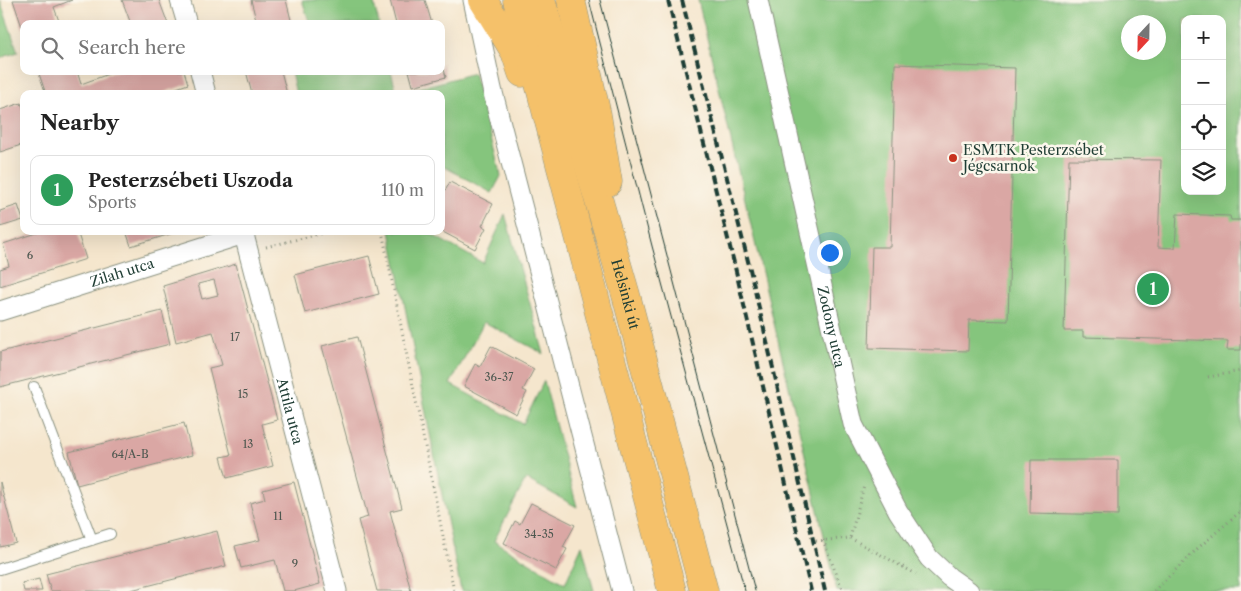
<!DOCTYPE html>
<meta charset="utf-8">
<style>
body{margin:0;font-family:"Libre Caslon Text",serif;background:#f6f6f6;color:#222}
.controls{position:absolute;right:15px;top:15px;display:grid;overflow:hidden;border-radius:10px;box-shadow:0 5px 20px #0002}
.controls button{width:45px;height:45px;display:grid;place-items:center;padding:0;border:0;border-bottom:1px solid #e0e0e0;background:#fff;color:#222;font:25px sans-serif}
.compass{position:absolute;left:1121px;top:15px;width:45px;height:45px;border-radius:50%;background:#fff;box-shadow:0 5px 20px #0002;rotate:202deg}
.you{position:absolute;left:829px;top:252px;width:18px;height:18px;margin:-12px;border:4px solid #fff;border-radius:50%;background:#1a73e8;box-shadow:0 0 0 8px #1a73e833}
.badge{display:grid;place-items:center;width:32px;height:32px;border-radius:50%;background:#ea580c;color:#fff;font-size:16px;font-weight:700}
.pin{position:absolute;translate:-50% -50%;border:2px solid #fff;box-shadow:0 1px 5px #0006}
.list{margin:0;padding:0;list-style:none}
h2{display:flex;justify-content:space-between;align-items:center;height:65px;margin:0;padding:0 20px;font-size:21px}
h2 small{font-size:16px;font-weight:400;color:#767676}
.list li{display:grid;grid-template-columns:32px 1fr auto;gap:15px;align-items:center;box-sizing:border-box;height:70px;margin:0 10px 10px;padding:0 10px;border:1px solid #e0e0e0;border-radius:10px}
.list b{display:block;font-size:19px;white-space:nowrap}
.list p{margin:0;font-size:16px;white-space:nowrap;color:#767676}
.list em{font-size:16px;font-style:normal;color:#767676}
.icon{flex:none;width:28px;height:28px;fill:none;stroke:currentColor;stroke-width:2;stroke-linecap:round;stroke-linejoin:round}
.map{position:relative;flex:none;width:1241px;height:591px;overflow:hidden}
.search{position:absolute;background:#fff;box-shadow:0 5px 20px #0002;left:20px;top:20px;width:425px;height:55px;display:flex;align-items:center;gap:12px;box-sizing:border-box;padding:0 18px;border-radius:10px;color:#767676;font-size:19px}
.panel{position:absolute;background:#fff;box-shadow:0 5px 20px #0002;left:20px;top:90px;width:425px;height:145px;border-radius:10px}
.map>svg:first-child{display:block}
</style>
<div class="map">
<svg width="1241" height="591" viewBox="0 0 1241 591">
<rect width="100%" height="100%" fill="#fbf7ec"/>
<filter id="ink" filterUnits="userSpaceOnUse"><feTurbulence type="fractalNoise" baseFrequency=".02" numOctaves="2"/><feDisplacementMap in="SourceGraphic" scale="10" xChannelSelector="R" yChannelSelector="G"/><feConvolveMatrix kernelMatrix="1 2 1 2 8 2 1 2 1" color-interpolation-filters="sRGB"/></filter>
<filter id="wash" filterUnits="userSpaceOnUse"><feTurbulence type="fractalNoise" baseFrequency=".0096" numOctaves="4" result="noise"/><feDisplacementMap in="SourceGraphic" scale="20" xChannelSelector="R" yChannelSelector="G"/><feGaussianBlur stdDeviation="1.12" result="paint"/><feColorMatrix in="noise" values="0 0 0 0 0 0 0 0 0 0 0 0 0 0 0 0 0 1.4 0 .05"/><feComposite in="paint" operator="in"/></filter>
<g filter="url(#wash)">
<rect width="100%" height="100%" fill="#f5e6cd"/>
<path fill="#85c57d" stroke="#528158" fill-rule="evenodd" d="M0 0 18 52 0 58Z
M302 0H373L379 24H310Z
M698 0H1241V591H837ZM1185 19H1222V191H1185ZM1128 22H1158V52H1128Z
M291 71H391L397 94 474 73 501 176 492 193 443 166 441 169V94H296Z
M505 214 544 354 484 322 450 384 523 424 544 381 577 507 526 479 494 541 565 584 582 545 594 591H461L390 231H425L483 263Z"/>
<g id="blocks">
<path fill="#daa7a4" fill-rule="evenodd" d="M13 0H72L54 7 60 24H24L23 30Z
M122 0H159L168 24H131Z
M251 0H286L292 24H257Z
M390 0H425L432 24H396Z
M442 62 446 77 413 86 409 71H441Z
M895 64 1015 68 1008 321 969 320 968 351 869 348 872 247H890Z
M38 71H77L81 84 117 71H184L188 84 159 94H46Z
M246 71H281L287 94H252Z
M21 103 24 110V144L0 152V110Z
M1069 159 1161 160 1158 247 1175 248 1177 214 1230 216 1231 220H1241V350H1227L1228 341 1083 337V331H1064Z
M450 182 493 204 482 226 486 228 475 249 441 231V198Z
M18 205 23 220 0 227V211Z
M43 231H77L86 259 0 286V269L9 266 3 244Z
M126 231H177V232L131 246Z
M369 256 379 294 305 313 295 275Z
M236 264 277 420 262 424 273 466 227 478 221 457 231 455 209 368 222 365 213 332 176 342 163 286ZM214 280 218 295 202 299 198 284Z
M162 311 170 344 0 387V352Z
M357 337 402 508 390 511 411 591H377L358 520 368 517 322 346Z
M491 346 534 369 523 390 527 392 516 414 464 386 475 364 480 367Z
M184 423 192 455 77 485 69 452Z
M1031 460H1118V515L1030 513Z
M0 482 16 543 0 547Z
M294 482 320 584 294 591H283L275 560 241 568 235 546 260 540 250 503 265 499 263 490Z
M531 503 575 525 563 547 567 549 556 570 504 543 515 521 520 524Z
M217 531 226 566 127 591H51L46 574Z
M39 579 42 591H24L22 583Z"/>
</g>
</g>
<g filter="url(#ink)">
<use href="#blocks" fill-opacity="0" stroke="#8a9280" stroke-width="1"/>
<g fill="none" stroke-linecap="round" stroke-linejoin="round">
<defs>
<path id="service" d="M34 387 92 540
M0 569 110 534"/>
<g id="minor">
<path d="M180 0 187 24"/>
<path d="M473 0 492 89 622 591"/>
<path id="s1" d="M758 0 853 424 898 511 929 558 949 577 969 591"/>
<path d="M200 71 206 94"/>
<path id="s2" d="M243 231 337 591"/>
<path id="s3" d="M0 311 244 234"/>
</g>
<g id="primary">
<path d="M483 0 515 52 522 73"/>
<path d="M517 0 672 591"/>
<path id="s4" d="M541 0 626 295 704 591"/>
<path d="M571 0 597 115 608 182"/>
</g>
</defs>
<use href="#service" stroke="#8a9280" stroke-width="12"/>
<use href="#minor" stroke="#8a9280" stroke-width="21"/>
<use href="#primary" stroke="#8a9280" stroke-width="29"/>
<path stroke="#8a9280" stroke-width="3" stroke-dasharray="1 4" stroke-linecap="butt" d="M382 231 454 591
M266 247 331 231
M1208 377 1241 371
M850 538 916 574
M823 540 843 591
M816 541 850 538 864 486
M1154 591 1197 549 1241 511"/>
<use href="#service" stroke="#fff" stroke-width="10"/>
<use href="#minor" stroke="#fff" stroke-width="19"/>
<use href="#primary" stroke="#f5c16b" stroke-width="28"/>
<path stroke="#1f3d34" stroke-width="1" d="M589 0 652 246 745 591
M600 0 755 591"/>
<path stroke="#1f3d34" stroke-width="4" stroke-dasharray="8 4" stroke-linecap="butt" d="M668 0 735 267 811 591
M682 0 749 265 825 591"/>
</g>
</g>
<circle fill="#c8321e" stroke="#fbf7ec" stroke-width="2" cx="953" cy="158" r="5"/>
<g text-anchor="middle" stroke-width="5" stroke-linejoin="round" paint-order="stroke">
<g font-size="11" fill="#4e5850">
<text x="30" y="259">6</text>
<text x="235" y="341">17</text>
<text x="499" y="381">36-37</text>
<text x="243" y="398">15</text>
<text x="248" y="448">13</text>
<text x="130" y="458">64/A-B</text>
<text x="278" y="520">11</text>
<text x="539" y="538">34-35</text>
<text x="295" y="568">9</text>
</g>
<g font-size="14" fill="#1f3d34" stroke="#fbf7ec" text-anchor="start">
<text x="963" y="155">ESMTK Pesterzsébet<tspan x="963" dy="16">Jégcsarnok</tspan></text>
</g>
<g font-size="14" fill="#1f3d34" stroke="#fbf7ec">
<text dy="5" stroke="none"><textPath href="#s3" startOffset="128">Zilah utca</textPath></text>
<text dy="5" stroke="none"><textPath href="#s4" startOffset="306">Helsinki út</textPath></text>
<text dy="5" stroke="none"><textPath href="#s1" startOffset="335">Zodony utca</textPath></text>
<text dy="5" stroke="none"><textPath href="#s2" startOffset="186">Attila utca</textPath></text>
</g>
</g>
</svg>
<div class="controls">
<button>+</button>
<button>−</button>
<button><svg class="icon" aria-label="locate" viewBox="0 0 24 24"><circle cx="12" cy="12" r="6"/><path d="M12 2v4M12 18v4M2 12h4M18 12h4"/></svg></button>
<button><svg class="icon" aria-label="layers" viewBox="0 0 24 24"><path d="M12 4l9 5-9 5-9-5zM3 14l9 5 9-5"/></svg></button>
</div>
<svg class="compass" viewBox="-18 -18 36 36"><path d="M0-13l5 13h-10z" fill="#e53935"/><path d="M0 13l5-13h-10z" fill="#767676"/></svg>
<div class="you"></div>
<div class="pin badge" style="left:1153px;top:289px;background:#2e9e5b">1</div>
<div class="search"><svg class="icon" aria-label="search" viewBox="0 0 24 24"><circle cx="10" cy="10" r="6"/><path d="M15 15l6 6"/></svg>Search here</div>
<section class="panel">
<h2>Nearby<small></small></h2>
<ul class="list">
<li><span class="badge" style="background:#2e9e5b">1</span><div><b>Pesterzsébeti Uszoda</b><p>Sports</p></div><em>110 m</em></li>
</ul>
</section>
</div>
